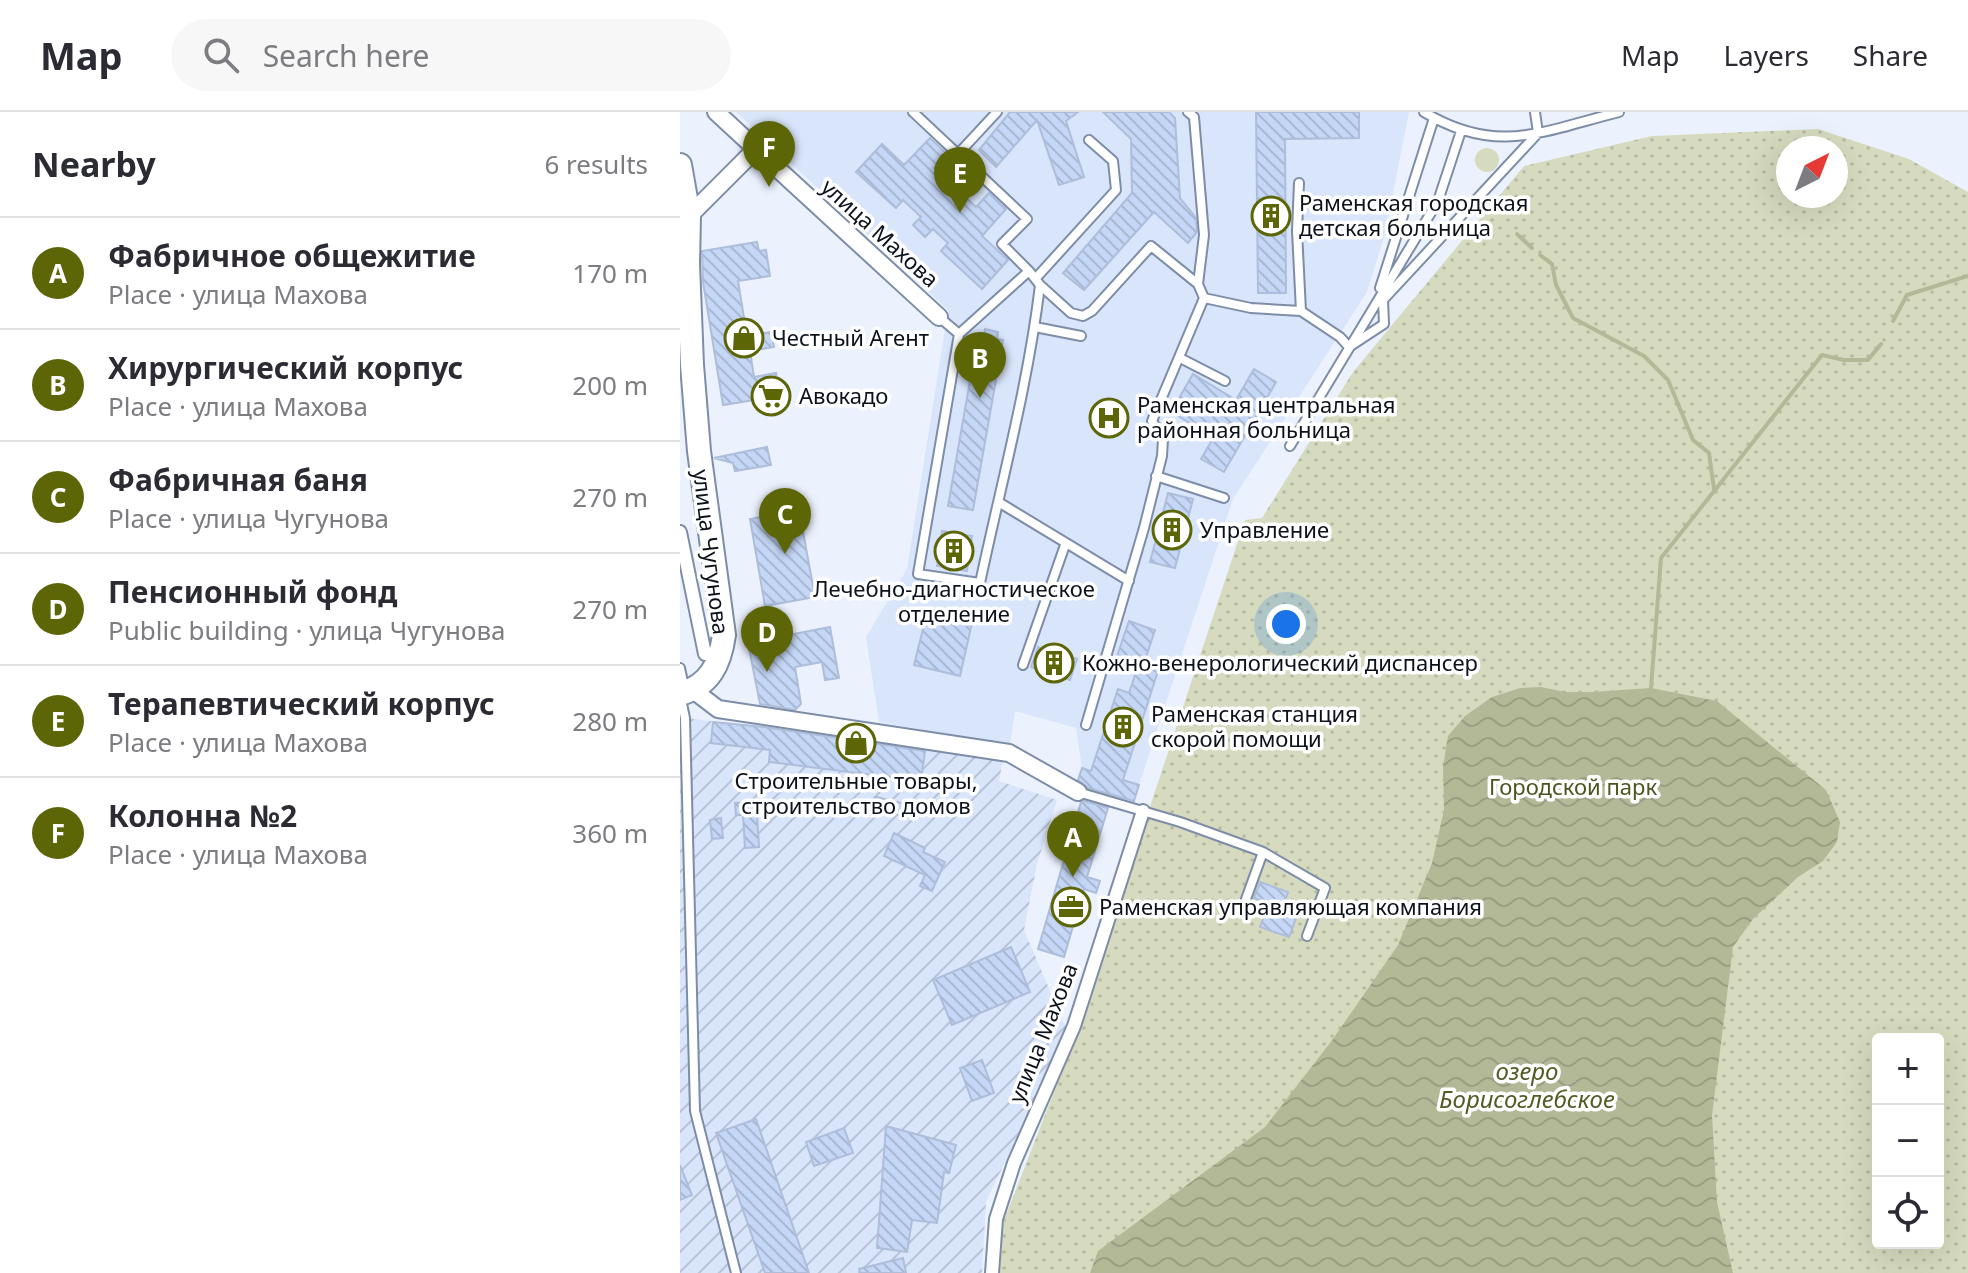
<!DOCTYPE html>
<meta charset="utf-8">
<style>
body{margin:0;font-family:"Noto Sans",sans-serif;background:#f7f7f7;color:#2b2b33}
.controls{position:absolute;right:24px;bottom:24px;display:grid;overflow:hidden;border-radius:8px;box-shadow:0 8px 32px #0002}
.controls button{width:72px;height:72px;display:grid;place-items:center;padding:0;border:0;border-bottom:2px solid #e1e1e2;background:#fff;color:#2b2b33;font:40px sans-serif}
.compass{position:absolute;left:1096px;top:24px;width:72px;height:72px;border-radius:50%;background:#fff;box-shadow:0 8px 32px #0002;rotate:42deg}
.you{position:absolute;left:606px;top:512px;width:28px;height:28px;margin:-20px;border:6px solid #fff;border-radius:50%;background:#1a73e8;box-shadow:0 0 0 12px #1a73e833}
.badge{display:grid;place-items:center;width:52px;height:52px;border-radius:50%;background:#5d6606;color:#fff;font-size:26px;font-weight:700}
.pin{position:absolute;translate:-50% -66px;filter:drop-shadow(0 2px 4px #0008)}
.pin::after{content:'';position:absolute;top:42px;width:28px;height:24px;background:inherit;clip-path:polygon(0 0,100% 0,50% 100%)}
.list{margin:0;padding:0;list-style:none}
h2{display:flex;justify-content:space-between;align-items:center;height:104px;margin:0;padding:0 32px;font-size:34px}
h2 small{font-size:26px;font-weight:400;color:#7c7c81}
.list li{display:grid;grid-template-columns:52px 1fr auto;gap:24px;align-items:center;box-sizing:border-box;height:112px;padding:0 32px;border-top:2px solid #e1e1e2}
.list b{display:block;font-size:30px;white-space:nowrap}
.list p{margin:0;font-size:26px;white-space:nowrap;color:#7c7c81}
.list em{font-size:26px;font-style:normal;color:#7c7c81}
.icon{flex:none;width:44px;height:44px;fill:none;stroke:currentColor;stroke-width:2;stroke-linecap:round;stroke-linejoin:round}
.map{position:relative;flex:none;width:1288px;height:1161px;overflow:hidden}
header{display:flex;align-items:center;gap:48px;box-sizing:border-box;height:112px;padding:0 40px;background:#fff;border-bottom:2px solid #e1e1e2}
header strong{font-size:38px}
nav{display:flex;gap:44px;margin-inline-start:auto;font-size:28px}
.search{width:560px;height:72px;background:#f7f7f7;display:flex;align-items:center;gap:20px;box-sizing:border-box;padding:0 28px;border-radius:44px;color:#7c7c81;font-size:30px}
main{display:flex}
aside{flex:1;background:#fff}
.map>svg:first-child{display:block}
</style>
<header>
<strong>Map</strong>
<div class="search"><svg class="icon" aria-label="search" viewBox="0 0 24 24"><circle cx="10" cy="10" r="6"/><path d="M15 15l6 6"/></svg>Search here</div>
<nav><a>Map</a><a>Layers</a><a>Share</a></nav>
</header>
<main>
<aside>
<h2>Nearby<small>6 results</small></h2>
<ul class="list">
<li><span class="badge">A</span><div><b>Фабричное общежитие</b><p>Place · улица Махова</p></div><em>170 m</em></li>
<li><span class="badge">B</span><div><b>Хирургический корпус</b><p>Place · улица Махова</p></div><em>200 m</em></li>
<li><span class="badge">C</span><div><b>Фабричная баня</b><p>Place · улица Чугунова</p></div><em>270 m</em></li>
<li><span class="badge">D</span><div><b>Пенсионный фонд</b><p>Public building · улица Чугунова</p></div><em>270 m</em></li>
<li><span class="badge">E</span><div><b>Терапевтический корпус</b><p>Place · улица Махова</p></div><em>280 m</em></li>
<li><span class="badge">F</span><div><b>Колонна №2</b><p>Place · улица Махова</p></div><em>360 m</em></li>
</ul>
</aside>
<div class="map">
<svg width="1288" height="1161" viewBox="0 0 1288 1161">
<defs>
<pattern id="industrial-furrows" width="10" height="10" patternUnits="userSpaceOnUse" patternTransform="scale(2)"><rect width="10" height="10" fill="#d9e5fb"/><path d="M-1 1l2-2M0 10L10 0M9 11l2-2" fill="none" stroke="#b9c3d7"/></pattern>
<pattern id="grass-tufts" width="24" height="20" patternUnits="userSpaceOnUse" patternTransform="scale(2)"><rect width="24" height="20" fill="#d6dbbf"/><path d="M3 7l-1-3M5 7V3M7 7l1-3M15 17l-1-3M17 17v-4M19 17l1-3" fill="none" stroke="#b6bba4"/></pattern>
<pattern id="park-dots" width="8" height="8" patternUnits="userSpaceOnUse" patternTransform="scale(2)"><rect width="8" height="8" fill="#d6dbbf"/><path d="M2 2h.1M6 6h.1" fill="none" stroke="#b6bba4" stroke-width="1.8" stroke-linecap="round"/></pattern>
<pattern id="water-waves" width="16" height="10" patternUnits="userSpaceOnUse" patternTransform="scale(2)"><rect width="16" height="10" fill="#b3b997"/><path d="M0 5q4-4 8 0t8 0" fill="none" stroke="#999e82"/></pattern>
<pattern id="building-back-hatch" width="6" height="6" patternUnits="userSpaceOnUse" patternTransform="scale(2)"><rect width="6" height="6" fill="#c5d7f6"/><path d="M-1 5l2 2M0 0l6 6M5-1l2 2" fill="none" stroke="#a8b8d2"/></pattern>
</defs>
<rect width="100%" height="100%" fill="#ebf2fe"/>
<path fill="#d9e5fb" d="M56 0H729L705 122 687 180 553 387 459 673 402 656 396 616 335 599 330 633 199 610 186 525 227 457 268 198Z"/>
<path fill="url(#industrial-furrows)" d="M0 605 323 647 319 669 377 688 357 752 344 818 387 919 306 1090 302 1161H0Z"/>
<path fill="url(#grass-tufts)" d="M795 48a12 12 0 1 1 24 0a12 12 0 1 1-24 0Z"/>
<path fill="url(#park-dots)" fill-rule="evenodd" d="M1138 17 1229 47 1288 80V1161H313L324 1108 383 957 565 408 582 406 673 260 844 54 972 24ZM1108 36H1156V84H1108ZM1198 927H1258V1131H1198Z"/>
<path fill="url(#water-waves)" d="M861 575 886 580H912L971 576 1037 589 1146 678 1160 710 1157 730 1143 749 1118 765 1073 807 1053 835 1032 1003 1037 1090 1053 1161H410L418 1139 585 1015 653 927 718 833 752 751 764 698 763 655 768 624 785 604 812 585 840 576Z"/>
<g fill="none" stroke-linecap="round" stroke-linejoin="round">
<path stroke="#b3b997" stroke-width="4" d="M837 122 852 136
M860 143 872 152 876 173 893 206 964 244 988 268 1013 328 1029 341 1034 377
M1213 209 1227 183 1288 164
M971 576 981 446 1142 243 1164 248H1188L1201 232"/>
</g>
<path fill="url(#building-back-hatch)" stroke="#adbdda" stroke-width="2" d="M330 0H398L386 9 404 65 379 73 357 8 316 55 299 38Z
M423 0H489L495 6 500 86 516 106 517 120 508 131 474 100 404 178 383 161 452 81 451 27Z
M576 0H679V26L605 27 606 181H578Z
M250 26 267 42 254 56 296 95 309 81 326 97 302 124 328 148 302 177 261 139 268 131 253 117 245 125 233 113 241 105 223 88 216 96 176 60 202 32 224 53Z
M77 130 79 139 86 138 90 164 58 169 67 224 91 220 94 235 70 239 74 265 96 261 99 284 43 293 23 170 22 139Z
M305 217 318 220 317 227 323 228 293 398 268 394 298 223 304 224Z
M574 257 596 270 544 360 521 347 534 325 491 300 513 262 556 288Z
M87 335 91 353 55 359 53 351 34 346Z
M488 381 513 387 495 456 470 450Z
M119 398 135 485 85 494 70 407Z
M262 419 292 424 287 459 257 454Z
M247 501 292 511 280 564 234 553Z
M449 509 475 518 463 554 478 559 443 668 459 673 454 689 408 676 398 668 402 656 411 659 438 577 449 581 456 560 448 558 451 548 437 544Z
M150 515 159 566 145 568 142 550 115 555 121 592 115 598 80 592 68 531Z
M358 535 397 547 390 568 351 555Z
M33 610 84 615 245 639 241 669 89 650 90 638 31 631Z
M196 685 230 693 227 705 193 697Z
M404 689 428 696 407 765 420 769 416 781 404 777 384 845 358 837 401 690Z
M87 690V703H77L79 735 65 736 63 703H56L55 691Z
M41 706 43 726 32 727 30 708Z
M214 721 245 736 243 740 265 750 252 779 240 774 245 763 204 744Z
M580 770 608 780 603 795 618 801 609 825 580 815 589 792 574 786Z
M331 835 350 880 272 913 253 868Z
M302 948 314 981 292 989 280 956Z
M76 1007 129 1161H85L36 1021Z
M206 1014 276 1033 269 1061 264 1060 257 1111 232 1108 227 1140 197 1136Z
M164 1016 173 1041 134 1054 126 1030Z
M0 1053 12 1083 0 1088Z
M223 1146 226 1161H180L179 1157Z"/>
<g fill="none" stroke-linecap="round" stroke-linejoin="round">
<defs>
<path id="service" d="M233 0 347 107 322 132 349 159 279 222 259 205
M508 0 514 5 524 123 518 172
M744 0C817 44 863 19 939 0
M278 42 317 0
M619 71 617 119 621 199
M356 166 436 78 433 49 409 28
M360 173 391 201 403 204 412 199 471 134 518 172 524 186 571 196 621 199 660 225 669 235 704 212 703 188 858 21 855 0
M700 176 754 6
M355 215 401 224
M279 222 238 462 300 471C321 372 348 274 360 173L349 159
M500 246 545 269
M610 334 758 89 781 19
M476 364 544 386
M320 391 449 469
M343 553 385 433
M0 556 5 579
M0 582 5 606 15 999 56 1161
M406 613 464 416 482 344 483 327 472 309 524 186
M398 680 500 710 583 740 645 776 627 824
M566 787 583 740"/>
<path id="pedestrian" d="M0 420 25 542
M312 1161 316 1107 334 1051 394 914 463 699"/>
<path id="minor" d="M76 37 259 205
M9 104 76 37 36 0
M13 578 38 597 329 641 398 680"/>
<path id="secondary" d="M0 53 9 104 8 152 12 253 19 339 44 523C40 552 30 573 0 582"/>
</defs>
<use href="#service" stroke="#7d8da8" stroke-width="12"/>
<use href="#pedestrian" stroke="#7d8da8" stroke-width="16"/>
<use href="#minor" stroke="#7d8da8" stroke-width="20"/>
<use href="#secondary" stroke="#7d8da8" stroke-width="26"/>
<use href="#service" stroke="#fff" stroke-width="8"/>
<use href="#pedestrian" stroke="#fff" stroke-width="12"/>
<use href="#minor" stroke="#fff" stroke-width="16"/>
<use href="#secondary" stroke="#fff" stroke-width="22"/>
</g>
<defs>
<symbol id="building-ring" viewBox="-11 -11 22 22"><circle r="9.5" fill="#fff" stroke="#5d6606" stroke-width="1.5"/><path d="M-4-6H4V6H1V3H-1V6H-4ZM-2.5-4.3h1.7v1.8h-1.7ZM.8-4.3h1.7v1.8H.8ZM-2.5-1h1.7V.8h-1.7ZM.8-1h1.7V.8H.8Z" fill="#5d6606"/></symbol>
<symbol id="shop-ring" viewBox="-11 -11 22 22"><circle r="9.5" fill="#fff" stroke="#5d6606" stroke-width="1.5"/><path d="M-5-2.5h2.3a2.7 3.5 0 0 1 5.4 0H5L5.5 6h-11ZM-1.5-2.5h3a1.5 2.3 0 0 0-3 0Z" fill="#5d6606"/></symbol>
<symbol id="supermarket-ring" viewBox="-11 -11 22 22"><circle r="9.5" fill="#fff" stroke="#5d6606" stroke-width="1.5"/><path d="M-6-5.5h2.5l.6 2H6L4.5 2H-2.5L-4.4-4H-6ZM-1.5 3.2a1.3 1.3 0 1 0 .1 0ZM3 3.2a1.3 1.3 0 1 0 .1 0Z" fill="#5d6606"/></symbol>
<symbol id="hospital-ring" viewBox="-11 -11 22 22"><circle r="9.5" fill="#fff" stroke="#5d6606" stroke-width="1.5"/><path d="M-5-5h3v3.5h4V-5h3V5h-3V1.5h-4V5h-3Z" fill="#5d6606"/></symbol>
<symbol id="office-ring" viewBox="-11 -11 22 22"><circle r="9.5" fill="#fff" stroke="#5d6606" stroke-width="1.5"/><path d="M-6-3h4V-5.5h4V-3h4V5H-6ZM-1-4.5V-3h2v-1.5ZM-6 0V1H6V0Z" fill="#5d6606"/></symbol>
</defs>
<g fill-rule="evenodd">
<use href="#building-ring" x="569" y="82" width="44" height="44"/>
<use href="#shop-ring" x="42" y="204" width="44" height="44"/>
<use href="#supermarket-ring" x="69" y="262" width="44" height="44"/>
<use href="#hospital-ring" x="407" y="284" width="44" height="44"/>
<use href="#building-ring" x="470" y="396" width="44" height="44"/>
<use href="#building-ring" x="252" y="417" width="44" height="44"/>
<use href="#building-ring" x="352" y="529" width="44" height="44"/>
<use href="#building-ring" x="421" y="593" width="44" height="44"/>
<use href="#shop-ring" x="154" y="609" width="44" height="44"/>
<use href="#office-ring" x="369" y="773" width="44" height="44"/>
</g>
<g text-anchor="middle" stroke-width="7" stroke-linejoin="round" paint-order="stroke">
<g font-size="22" fill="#0c111b" stroke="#fff" text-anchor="start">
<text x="619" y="99">Раменская городская<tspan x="619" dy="25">детская больница</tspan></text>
<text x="92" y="234">Честный Агент</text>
<text x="119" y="292">Авокадо</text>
<text x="457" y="301">Раменская центральная<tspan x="457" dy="25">районная больница</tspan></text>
<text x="520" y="426">Управление</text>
<text x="274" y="485" text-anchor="middle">Лечебно-диагностическое<tspan x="274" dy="25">отделение</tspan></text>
<text x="402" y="559">Кожно-венерологический диспансер</text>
<text x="471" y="610">Раменская станция<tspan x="471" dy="25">скорой помощи</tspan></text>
<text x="176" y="677" text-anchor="middle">Строительные товары,<tspan x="176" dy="25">строительство домов</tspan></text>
<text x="419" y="803">Раменская управляющая компания</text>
</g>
<g font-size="22" fill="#0c111b" stroke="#fff">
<text transform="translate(200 121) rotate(42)" y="8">улица Махова</text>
<text transform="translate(31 440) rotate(83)" y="8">улица Чугунова</text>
<text transform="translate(363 921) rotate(-68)" y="8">улица Махова</text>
</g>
<g font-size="22" fill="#4d541d" stroke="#fff">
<text x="893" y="683">Городской парк</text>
</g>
<g font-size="24" font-style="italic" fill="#545b25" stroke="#fff">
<text x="847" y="968">озеро<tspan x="847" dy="28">Борисоглебское</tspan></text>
</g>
</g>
</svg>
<div class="controls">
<button>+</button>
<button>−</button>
<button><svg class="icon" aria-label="locate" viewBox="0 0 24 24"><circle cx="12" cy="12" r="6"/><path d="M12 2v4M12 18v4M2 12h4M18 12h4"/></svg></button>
</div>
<svg class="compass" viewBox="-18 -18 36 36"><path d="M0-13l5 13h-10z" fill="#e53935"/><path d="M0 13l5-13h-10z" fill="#7c7c81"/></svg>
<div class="you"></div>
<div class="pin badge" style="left:393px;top:765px">A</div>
<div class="pin badge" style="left:300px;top:286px">B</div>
<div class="pin badge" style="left:105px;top:442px">C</div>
<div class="pin badge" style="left:87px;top:560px">D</div>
<div class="pin badge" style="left:280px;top:101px">E</div>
<div class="pin badge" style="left:89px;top:75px">F</div>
</div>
</main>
